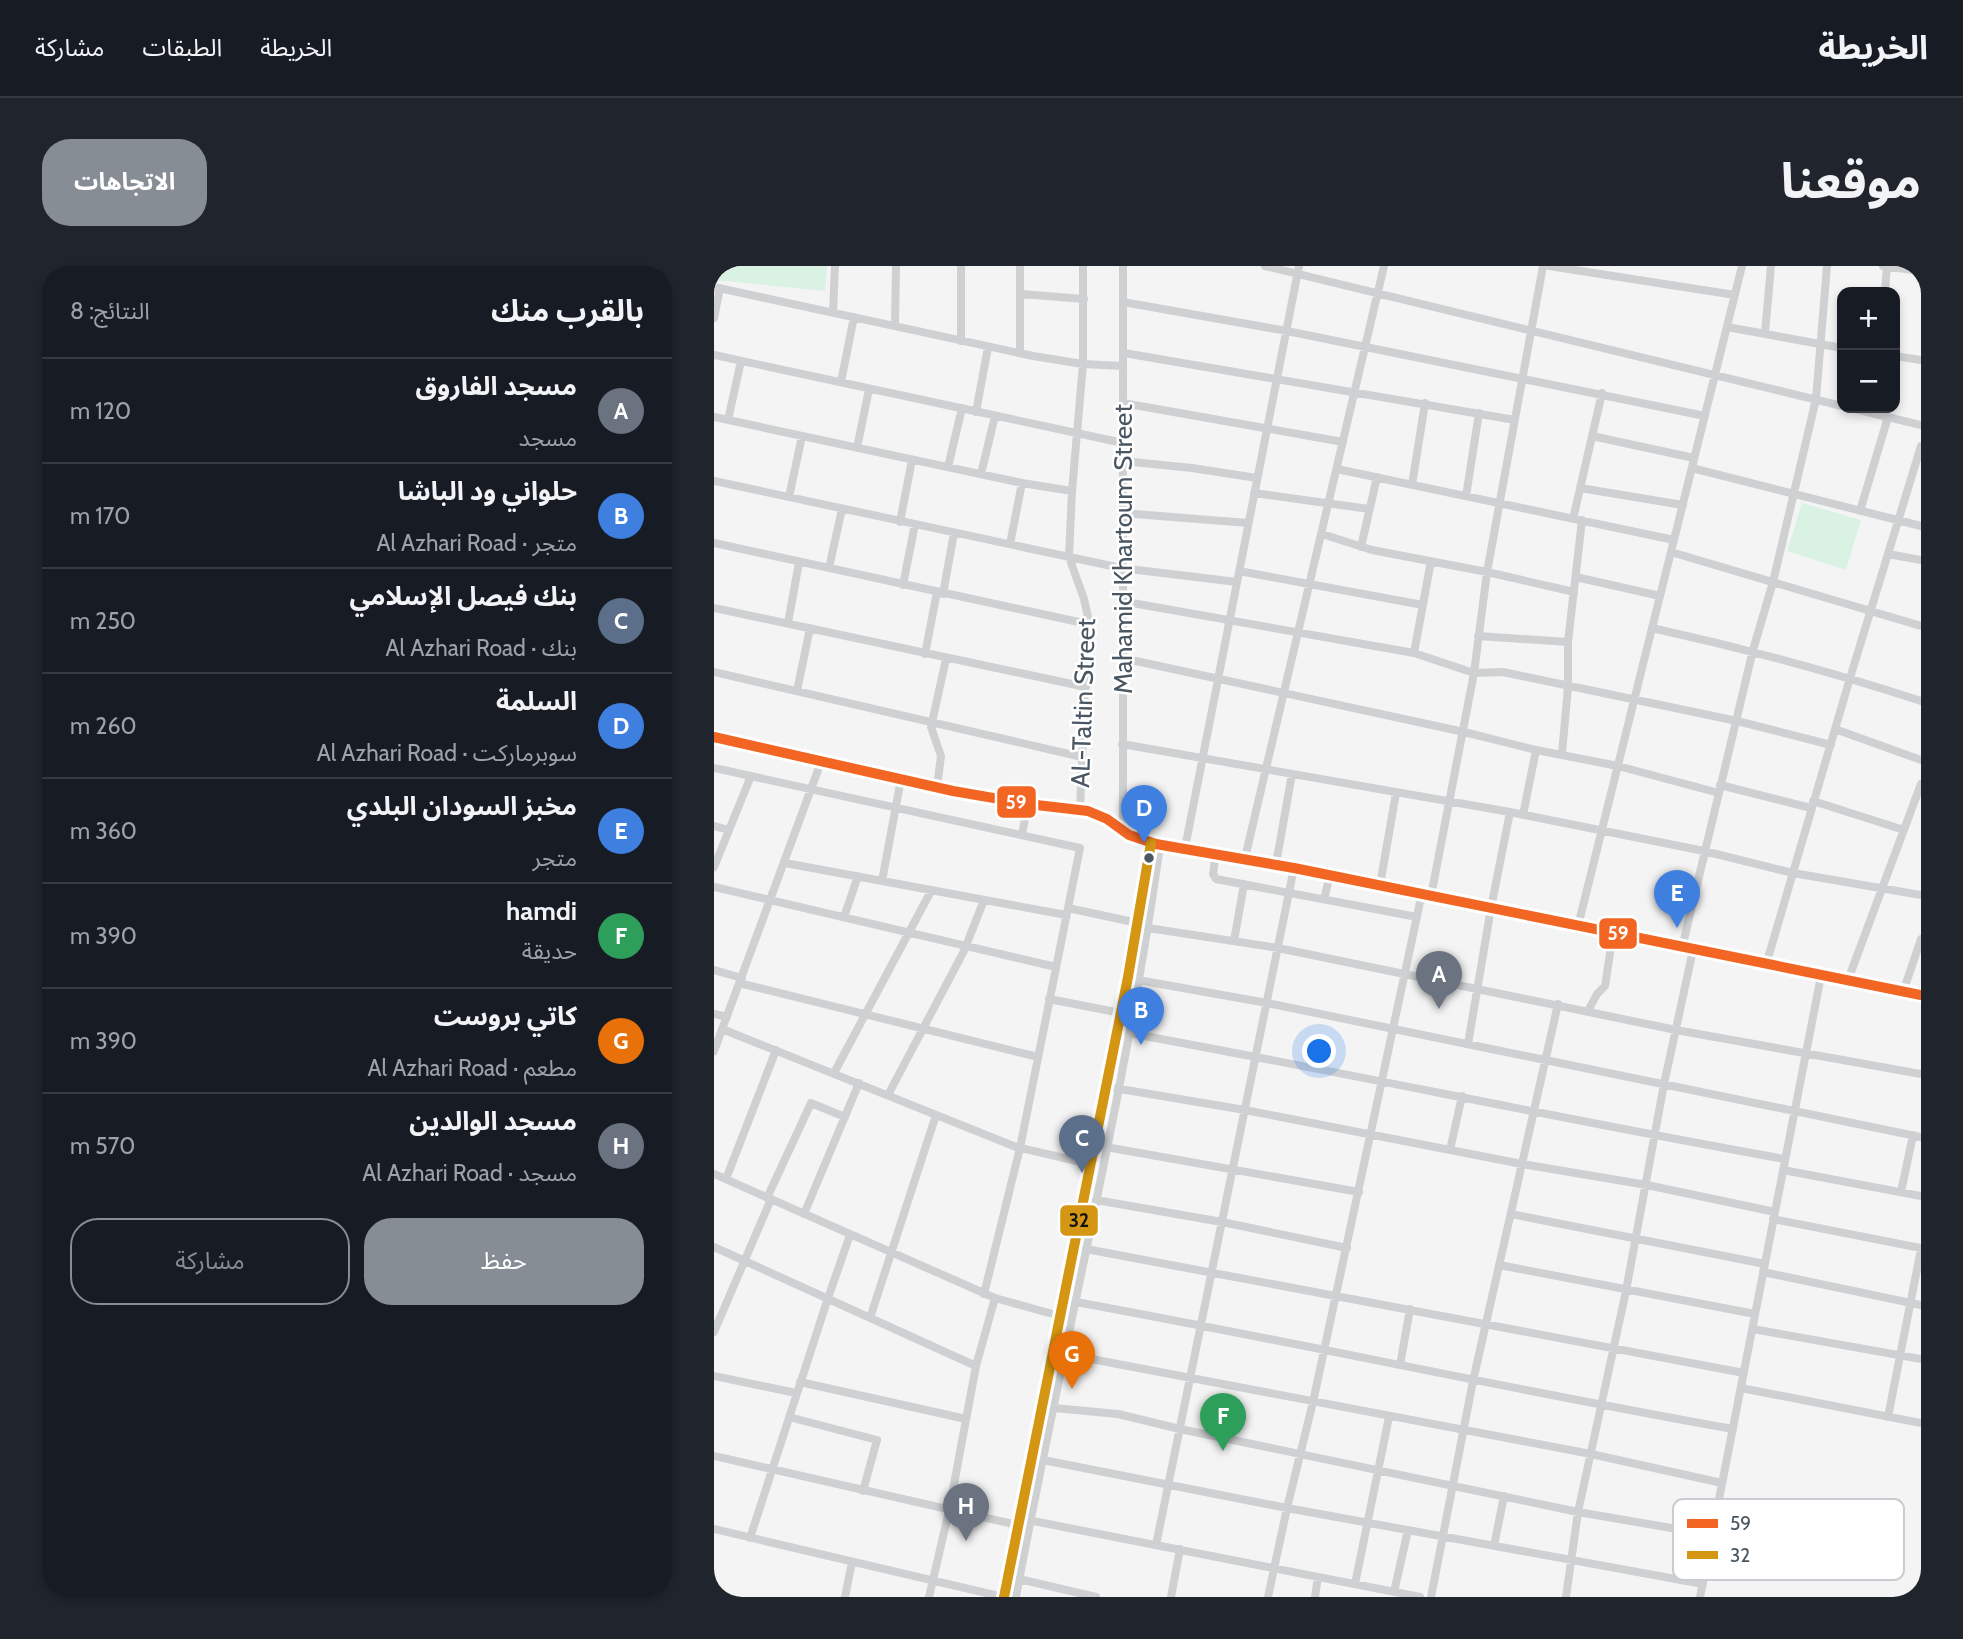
<!DOCTYPE html>
<html lang="ar">
<meta charset="utf-8">
<style>
body{margin:0;font-family:Cabin,"Noto Sans Arabic",sans-serif;background:#20242c;color:#f1f3f6;direction:rtl}
.controls{position:absolute;right:21px;top:21px;display:grid;overflow:hidden;border-radius:14px;box-shadow:0 4px 10px #0003}
.controls button{width:63px;height:63px;display:grid;place-items:center;padding:0;border:0;border-bottom:2px solid #363941;background:#171b24;color:#f1f3f6;font:35px sans-serif}
.you{position:absolute;left:606px;top:786px;width:24px;height:24px;margin:-18px;border:5px solid #fff;border-radius:50%;background:#1a73e8;box-shadow:0 0 0 10px #1a73e833}
.badge{display:grid;place-items:center;width:46px;height:46px;border-radius:50%;background:#868d94;color:#fff;font-size:23px;font-weight:700}
.pin{position:absolute;translate:-50% -58px;filter:drop-shadow(0 2px 4px #0008)}
.pin::after{content:'';position:absolute;top:37px;width:24px;height:21px;background:inherit;clip-path:polygon(0 0,100% 0,50% 100%)}
.list{margin:0;padding:0;list-style:none}
h2{display:flex;justify-content:space-between;align-items:center;height:91px;margin:0;padding:0 28px;font-size:30px}
h2 small{font-size:23px;font-weight:400;color:#9ea1a6}
.list li{display:grid;grid-template-columns:46px 1fr auto;gap:21px;align-items:center;box-sizing:border-box;height:105px;padding:0 28px;border-top:2px solid #363941}
.list b{display:block;font-size:26px;white-space:nowrap}
.list p{margin:0;font-size:23px;white-space:nowrap;color:#9ea1a6}
.list em{font-size:23px;font-style:normal;color:#9ea1a6}
.actions{display:flex;gap:14px;padding:21px 28px}
.actions a{flex:1;padding:16px 0;border:2px solid #868d94;border-radius:28px;text-align:center;font-size:24px;color:#868d94}
.actions .main{background:#868d94;color:#fff}
.map{position:relative;flex:none;width:1207px;height:1331px;overflow:hidden;direction:ltr;border-radius:28px}
header{display:flex;align-items:center;gap:42px;box-sizing:border-box;height:98px;padding:0 35px;background:#171b24;border-bottom:2px solid #363941}
header strong{font-size:33px}
nav{display:flex;gap:38px;margin-inline-start:auto;font-size:24px}
.intro{display:flex;align-items:center;justify-content:space-between;box-sizing:border-box;height:168px;padding:0 42px}
h1{margin:0;font-size:49px}
.button{padding:18px 32px;border-radius:28px;background:#868d94;color:#fff;font-size:24px;font-weight:700}
main{display:flex;gap:42px;padding:0 42px}
aside{flex:1;background:#171b24;border-radius:28px;box-shadow:0 4px 10px #0003}
.map>svg:first-child{display:block}
</style>
<header>
<strong>الخريطة</strong>
<nav><a>الخريطة</a><a>الطبقات</a><a>مشاركة</a></nav>
</header>
<div class="intro"><h1>موقعنا</h1><a class="button">الاتجاهات</a></div>
<main>
<div class="map">
<svg width="1207" height="1331" viewBox="0 0 1207 1331">
<rect width="100%" height="100%" fill="#f4f4f4"/>
<path fill="#d9f2e3" d="M0 0H113L111 25 0 14Z
M1088 237 1147 254 1132 304 1073 285Z"/>
<g fill="none" stroke-linecap="round" stroke-linejoin="round">
<path stroke="#ced0d2" stroke-width="8" d="M551 0 1128 140
M835 0 1021 29
M1169 0 1207 5
M0 21 319 90 369 98 409 100
M1171 26 1173 0
M307 28 370 33
M409 36 573 65 991 150
M119 46 121 0
M0 52 6 22
M181 60 182 0
M1013 61 1128 82
M1051 67 1057 0
M247 75V0
M306 87V0
M410 87 801 154
M0 89 409 177
M1181 90 1207 94
M127 116 140 51
M409 137 629 176
M1137 142 1207 159
M262 146 274 81
M0 151 308 217 358 225
M14 154 27 95
M878 170 980 192
M143 182 155 123
M409 195 478 202 543 212
M234 201 248 142
M978 202 1207 260
M623 203 960 274
M267 208 281 150
M0 215 407 302 523 316
M698 219 711 137
M866 222 969 239
M540 227 655 243
M752 230 765 147
M75 231 88 170
M1146 245 1174 151
M408 247 534 257
M859 253 888 127
M186 256 198 194
M608 268 658 284 773 306 860 326
M0 277 374 358
M296 278 308 217
M647 281 663 211
M957 286 1207 360
M1174 288 1207 294
M115 302 128 243
M525 305 709 339
M862 311 946 330
M189 319 201 258
M229 328 240 267
M407 335 700 387 760 407 789 406 1023 455 1117 479
M0 342 372 421
M74 357 85 296
M938 362C1029 382 1118 406 1207 435
M764 370 854 376
M700 387 717 295
M211 388 223 326
M408 392 750 466 822 484 904 500 1005 527
M0 406 368 491
M83 425 96 362
M1121 463 1207 494
M0 471 239 525 314 538 374 545 393 553 415 569 442 578 580 602 1207 729
M408 478 796 546 990 585 1079 607 1207 629
M848 488 854 421V376L868 254
M0 502 366 582 306 882 270 1028
M1006 519 1097 542
M223 521 227 490 217 461 232 393
M1099 535 1190 564
M366 544 374 351 370 333 355 291 358 225 369 98V0
M809 549 822 484
M0 560 15 564
M409 566V0
M308 568 314 538
M471 582 585 0
M502 587 499 608 502 613 703 651
M531 592 670 0
M71 597 352 649
M562 598 578 508
M0 601 37 510
M168 615 187 513
M666 619 682 527
M0 621 342 701
M717 630 760 407 773 306 829 0
M610 633 616 609
M354 642 424 657
M130 651 144 610
M864 660 1028 0
M434 662 564 682 962 764 1207 808
M520 675 530 618
M968 682 1039 384 1059 316 1102 133 1113 0
M1052 699 1136 412 1207 180
M0 704 28 712
M424 714 553 737 1207 871
M1134 714 1207 518
M25 717 324 791
M1189 726 1207 673
M335 733 407 747
M874 745 883 728 891 720 899 668
M0 748 13 751
M8 763 302 881 376 898
M414 767C634 807 852 854 1071 893
M754 778 777 642 796 546
M0 785 107 496
M120 807 217 625
M400 822 531 844 808 898 933 919 1061 946
M174 829 250 685 270 634
M392 881 645 926
M736 884 748 830
M1069 904 1207 930
M0 908 281 1032 346 1050
M12 913 62 784
M1187 926 1199 869
M53 932 97 837 131 851
M382 934 508 956 633 982
M90 948 145 817
M797 948 1051 998
M1059 953 1207 982
M0 981 262 1100
M372 983 1030 1107
M785 999 1041 1048
M1049 1006 1207 1039
M362 1036C581 1076 799 1124 1019 1163
M156 1052 222 849
M1039 1063 1207 1093
M0 1066 57 933
M351 1088 877 1188 1008 1217
M686 1099 696 1043
M0 1110 82 1127
M86 1116 252 1153
M1027 1122 1207 1157
M340 1142 404 1148 466 1163 864 1246 998 1269
M75 1151 163 1174 149 1225
M1174 1151 1207 983
M0 1190 308 1260
M329 1194 573 1242 989 1318
M314 1254 706 1331
M0 1263 289 1331
M36 1272 114 1032 136 969
M442 1279 580 602
M780 1280 790 1230
M305 1313 382 1331
M641 1318 675 1151
M680 1326 694 1264
M131 1331 138 1296
M215 1331 235 1245 262 1100 281 1032
M290 1331 414 711 437 577
M302 1331C348 1080 411 832 446 579
M457 1331 466 1283
M554 1331 573 1242 599 1136 708 627
M601 1331 604 1311
M717 1331 759 1115 844 738
M852 1331 864 1246 912 1025 950 818 979 684
M986 1331 1107 710"/>
<defs>
<path id="bus-1" d="M0 471 239 525 314 538 374 545 393 553 415 569 442 578 580 602 1207 729"/>
<path id="bus-2" d="M290 1331 414 711 437 577"/>
</defs>
<use href="#bus-1" stroke="#fff" stroke-width="16"/>
<use href="#bus-2" stroke="#fff" stroke-width="16"/>
<use href="#bus-1" stroke="#f26522" stroke-width="10"/>
<use href="#bus-2" stroke="#d49613" stroke-width="10"/>
</g>
<circle fill="#4a5661" stroke="#fff" stroke-width="2.5" cx="435" cy="592" r="6"/>
<g text-anchor="middle" stroke-width="5" stroke-linejoin="round" paint-order="stroke">
<g font-size="26" fill="#4a5661" stroke="#fff">
<text transform="translate(409 283) rotate(-90)" y="9">Mahamid Khartoum Street</text>
<text transform="translate(369 437) rotate(-88)" y="9">AL-Taltin Street</text>
</g>
</g>
<rect x="959" y="1233" width="231" height="81" rx="10" fill="#fff" stroke="#c9ccd0" stroke-width="2"/>
<rect x="973" y="1253" width="31" height="9" fill="#f26522"/>
<rect x="973" y="1285" width="31" height="8" fill="#d49613"/>
<g font-size="19" fill="#4a5661">
<text x="1016" y="1264">59</text>
<text x="1016" y="1296">32</text>
</g>
<g stroke="#fff" stroke-width="2.5">
<rect x="282" y="519" width="41" height="34" rx="7" fill="#f26522"/>
<rect x="884" y="651" width="40" height="33" rx="7" fill="#f26522"/>
<rect x="345" y="938" width="40" height="33" rx="7" fill="#d49613"/>
</g>
<g font-size="19" text-anchor="middle" font-weight="bold" fill="#fff">
<text x="302" y="543">59</text>
<text x="904" y="674">59</text>
</g>
<g font-size="19" text-anchor="middle" font-weight="bold" fill="#111">
<text x="365" y="961">32</text>
</g>
</svg>
<div class="controls">
<button>+</button>
<button>−</button>
</div>
<div class="you"></div>
<div class="pin badge" style="left:725px;top:743px;background:#6b7280">A</div>
<div class="pin badge" style="left:427px;top:779px;background:#3f7fe0">B</div>
<div class="pin badge" style="left:368px;top:907px;background:#5c6f8a">C</div>
<div class="pin badge" style="left:430px;top:577px;background:#3f7fe0">D</div>
<div class="pin badge" style="left:963px;top:662px;background:#3f7fe0">E</div>
<div class="pin badge" style="left:509px;top:1185px;background:#2e9e5b">F</div>
<div class="pin badge" style="left:358px;top:1123px;background:#e8710a">G</div>
<div class="pin badge" style="left:252px;top:1275px;background:#6b7280">H</div>
</div>
<aside>
<h2>بالقرب منك<small>النتائج: 8</small></h2>
<ul class="list">
<li><span class="badge" style="background:#6b7280">A</span><div><b>مسجد الفاروق</b><p>مسجد</p></div><em>120 m</em></li>
<li><span class="badge" style="background:#3f7fe0">B</span><div><b>حلواني ود الباشا</b><p>متجر · Al Azhari Road</p></div><em>170 m</em></li>
<li><span class="badge" style="background:#5c6f8a">C</span><div><b>بنك فيصل الإسلامي</b><p>بنك · Al Azhari Road</p></div><em>250 m</em></li>
<li><span class="badge" style="background:#3f7fe0">D</span><div><b>السلمة</b><p>سوبرماركت · Al Azhari Road</p></div><em>260 m</em></li>
<li><span class="badge" style="background:#3f7fe0">E</span><div><b>مخبز السودان البلدي</b><p>متجر</p></div><em>360 m</em></li>
<li><span class="badge" style="background:#2e9e5b">F</span><div><b>hamdi</b><p>حديقة</p></div><em>390 m</em></li>
<li><span class="badge" style="background:#e8710a">G</span><div><b>كاتي بروست</b><p>مطعم · Al Azhari Road</p></div><em>390 m</em></li>
<li><span class="badge" style="background:#6b7280">H</span><div><b>مسجد الوالدين</b><p>مسجد · Al Azhari Road</p></div><em>570 m</em></li>
</ul>
<div class="actions"><a class="main">حفظ</a><a>مشاركة</a></div>
</aside>
</main>
